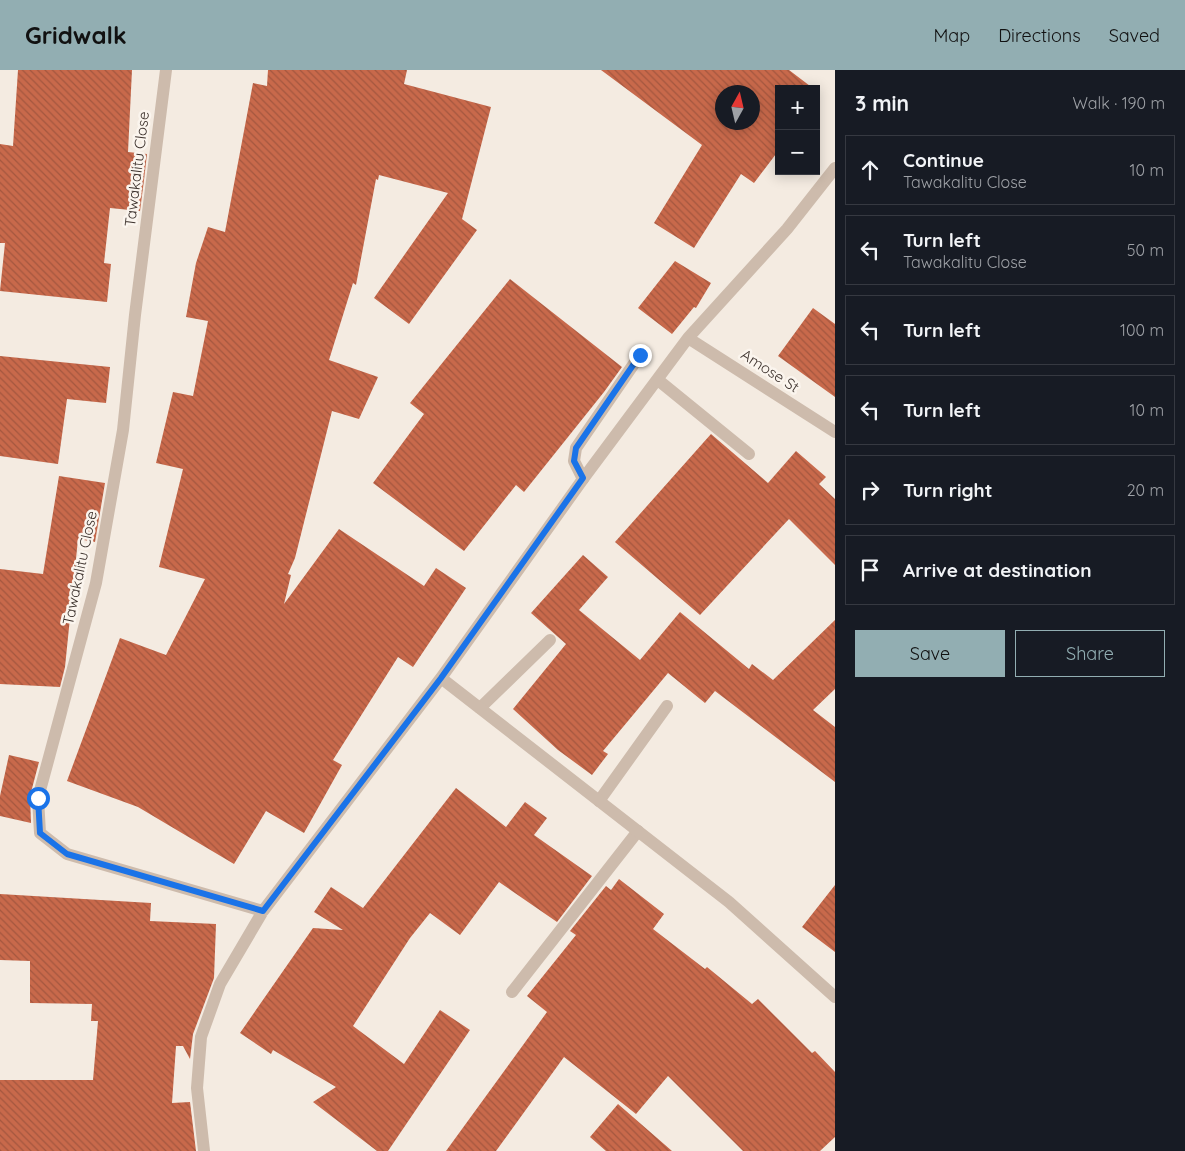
<!DOCTYPE html>
<meta charset="utf-8">
<style>
body{margin:0;font-family:Quicksand,sans-serif;background:#20242c;color:#f1f3f6}
.controls{position:absolute;right:15px;top:15px;display:grid;overflow:hidden;border-radius:0px;box-shadow:0 2px 12px #0003}
.controls button{width:45px;height:45px;display:grid;place-items:center;padding:0;border:0;border-bottom:1px solid #363941;background:#171b24;color:#f1f3f6;font:25px sans-serif}
.compass{position:absolute;left:715px;top:15px;width:45px;height:45px;border-radius:50%;background:#171b24;box-shadow:0 2px 12px #0003;rotate:8deg}
.stop{position:absolute;width:15px;height:15px;margin:-11px;border:4px solid #1a73e8;border-radius:50%;background:#fff}
.stop.end{background:#1a73e8;border-color:#fff;box-shadow:0 1px 5px #0008}
.list{margin:0;padding:0;list-style:none}
h2{display:flex;justify-content:space-between;align-items:center;height:65px;margin:0;padding:0 20px;font-size:21px}
h2 small{font-size:16px;font-weight:400;color:#9ea1a6}
.list li{display:grid;grid-template-columns:32px 1fr auto;gap:15px;align-items:center;box-sizing:border-box;height:70px;margin:0 10px 10px;padding:0 10px;border:1px solid #363941;border-radius:0px}
.list b{display:block;font-size:19px;white-space:nowrap}
.list p{margin:0;font-size:16px;white-space:nowrap;color:#9ea1a6}
.list em{font-size:16px;font-style:normal;color:#9ea1a6}
.actions{display:flex;gap:10px;padding:15px 20px}
.actions a{flex:1;padding:11px 0;border:1px solid #92aeb2;border-radius:0px;text-align:center;font-size:18px;color:#92aeb2}
.actions .main{background:#92aeb2;color:#111}
.icon{flex:none;width:28px;height:28px;fill:none;stroke:currentColor;stroke-width:2;stroke-linecap:round;stroke-linejoin:round}
.map{position:relative;flex:none;width:835px;height:1081px;overflow:hidden}
header{display:flex;align-items:center;gap:30px;box-sizing:border-box;height:70px;padding:0 25px;background:#92aeb2;color:#111}
header strong{font-size:24px}
nav{display:flex;gap:28px;margin-inline-start:auto;font-size:18px}
main{display:flex}
aside{flex:1;background:#171b24}
.map>svg:first-child{display:block}
</style>
<header>
<strong>Gridwalk</strong>
<nav><a>Map</a><a>Directions</a><a>Saved</a></nav>
</header>
<main>
<div class="map">
<svg width="835" height="1081" viewBox="0 0 835 1081">
<defs>
<pattern id="building-back-hatch" width="6" height="6" patternUnits="userSpaceOnUse" patternTransform="scale(1.25)"><rect width="6" height="6" fill="#c8694b"/><path d="M-1 5l2 2M0 0l6 6M5-1l2 2" fill="none" stroke="#a4573f"/></pattern>
</defs>
<rect width="100%" height="100%" fill="#f4ebe1"/>
<path fill="url(#building-back-hatch)" fill-rule="evenodd" d="M18 0H132L128 82 147 84 144 110 140 141 110 138 104 193 111 194 107 232 0 221 5 173H0V74L13 76Z
M268 0H407L404 14 491 37 462 149 477 160 409 254 374 228 448 123 379 105 378 110 376 109 356 215 353 213 329 290 378 307 359 349 332 341 295 488 288 504 291 505 284 534 339 459 424 516 436 498 466 518 413 597 398 587 333 690 342 695 304 763 266 741 234 794 138 737 67 711 120 568 166 585 205 509 159 497 183 399 156 393 173 322 193 326 208 251 186 247 196 193 208 157 225 162 253 13 267 16Z
M601 0H789L814 19H779V80L754 113 741 104 694 178 654 153 702 75ZM722 22H752V52H722Z
M675 191 711 213 696 238 694 237 672 264 638 238Z
M510 209 622 297 604 322 524 422 516 415 464 481 373 413 424 344 410 333Z
M813 238 835 254V327L778 286Z
M0 286 110 297 106 333 67 329 58 394 0 386Z
M711 364 768 413 796 381 826 407 819 414 835 429V495L789 449 700 545 615 472Z
M59 406 105 413 95 472 78 469 65 597 60 617 0 614V499L43 504Z
M583 485 608 507 579 540 640 590 680 542 749 599 752 594 773 610 835 550V619L813 640 835 657V712L715 621 705 633 668 603 603 681 608 684 592 705 558 680 513 639 566 574 531 543Z
M9 685 39 692 30 726 31 753 0 746V726Z
M456 718 506 757 525 732 547 748 534 765 592 806 557 852 499 812 460 865 430 843 410 868 353 956 404 994 440 940 470 960 388 1081H377L313 1032 336 1017 273 980 271 984 240 963 313 858 343 860 314 842 331 817 363 838Z
M619 809 664 844 653 859 705 899 707 897 752 934 758 929 812 983 815 981 835 1002V1067L820 1081H743L668 1006 636 1044 564 987 496 1081H446L547 942 527 926 576 865 570 861 606 816 611 820Z
M835 815V882L802 857Z
M0 824 151 833 150 851 216 854 214 908 193 964 190 989 183 976H176L172 1033 190 1032 196 1081H0V1010H93L98 951H91L92 934 30 933V891L0 890Z
M618 1034 672 1081H606L590 1067Z"/>
<g fill="none" stroke-linecap="round" stroke-linejoin="round">
<path stroke="#cdbbac" stroke-width="12" d="M658 310 749 384
M583 409 574 391 576 378 640 285
M480 638 550 570
M599 731 667 636
M512 922 638 761"/>
<path stroke="#cdbbac" stroke-width="12" d="M166 0 135 245 123 360 96 513 38 728 40 763 67 784 263 841
M688 268 835 362
M441 608 729 832 835 927
M204 1081 197 1018 201 967 220 914 263 841 441 608 583 409 688 268 787 159 835 98"/>
</g>
<g fill="none" stroke-linecap="round" stroke-linejoin="round">
<path stroke="#1a73e8" stroke-width="6" d="M38 728 40 763 67 784 263 841 441 608 583 408 574 391 576 378 640 285"/>
</g>
<g text-anchor="middle" stroke-width="5" stroke-linejoin="round" paint-order="stroke">
<g font-size="15" fill="#3b302b" stroke="#fbf5ee">
<text transform="translate(137 99) rotate(-83)" y="5">Tawakalitu Close</text>
<text transform="translate(770 301) rotate(33)" y="5">Amose St</text>
<text transform="translate(80 498) rotate(-78)" y="5">Tawakalitu Close</text>
</g>
</g>
</svg>
<div class="controls">
<button>+</button>
<button>−</button>
</div>
<svg class="compass" viewBox="-18 -18 36 36"><path d="M0-13l5 13h-10z" fill="#e53935"/><path d="M0 13l5-13h-10z" fill="#9ea1a6"/></svg>
<div class="stop" style="left:38px;top:728px"></div>
<div class="stop end" style="left:640px;top:285px"></div>
</div>
<aside>
<h2>3 min<small>Walk · 190 m</small></h2>
<ul class="list">
<li><svg class="icon" aria-label="ahead" viewBox="0 0 24 24"><path d="M12 20V5M6 11l6-6 6 6"/></svg><div><b>Continue</b><p>Tawakalitu Close</p></div><em>10 m</em></li>
<li><svg class="icon" aria-label="left" viewBox="0 0 24 24"><path d="M17 20v-9H6M10 6l-5 5 5 5"/></svg><div><b>Turn left</b><p>Tawakalitu Close</p></div><em>50 m</em></li>
<li><svg class="icon" aria-label="left" viewBox="0 0 24 24"><path d="M17 20v-9H6M10 6l-5 5 5 5"/></svg><div><b>Turn left</b></div><em>100 m</em></li>
<li><svg class="icon" aria-label="left" viewBox="0 0 24 24"><path d="M17 20v-9H6M10 6l-5 5 5 5"/></svg><div><b>Turn left</b></div><em>10 m</em></li>
<li><svg class="icon" aria-label="right" viewBox="0 0 24 24"><path d="M7 20v-9h11M14 6l5 5-5 5"/></svg><div><b>Turn right</b></div><em>20 m</em></li>
<li><svg class="icon" aria-label="arrive" viewBox="0 0 24 24"><path d="M6 21V4h12l-3 4 3 4H6"/></svg><div><b>Arrive at destination</b></div></li>
</ul>
<div class="actions"><a class="main">Save</a><a>Share</a></div>
</aside>
</main>
